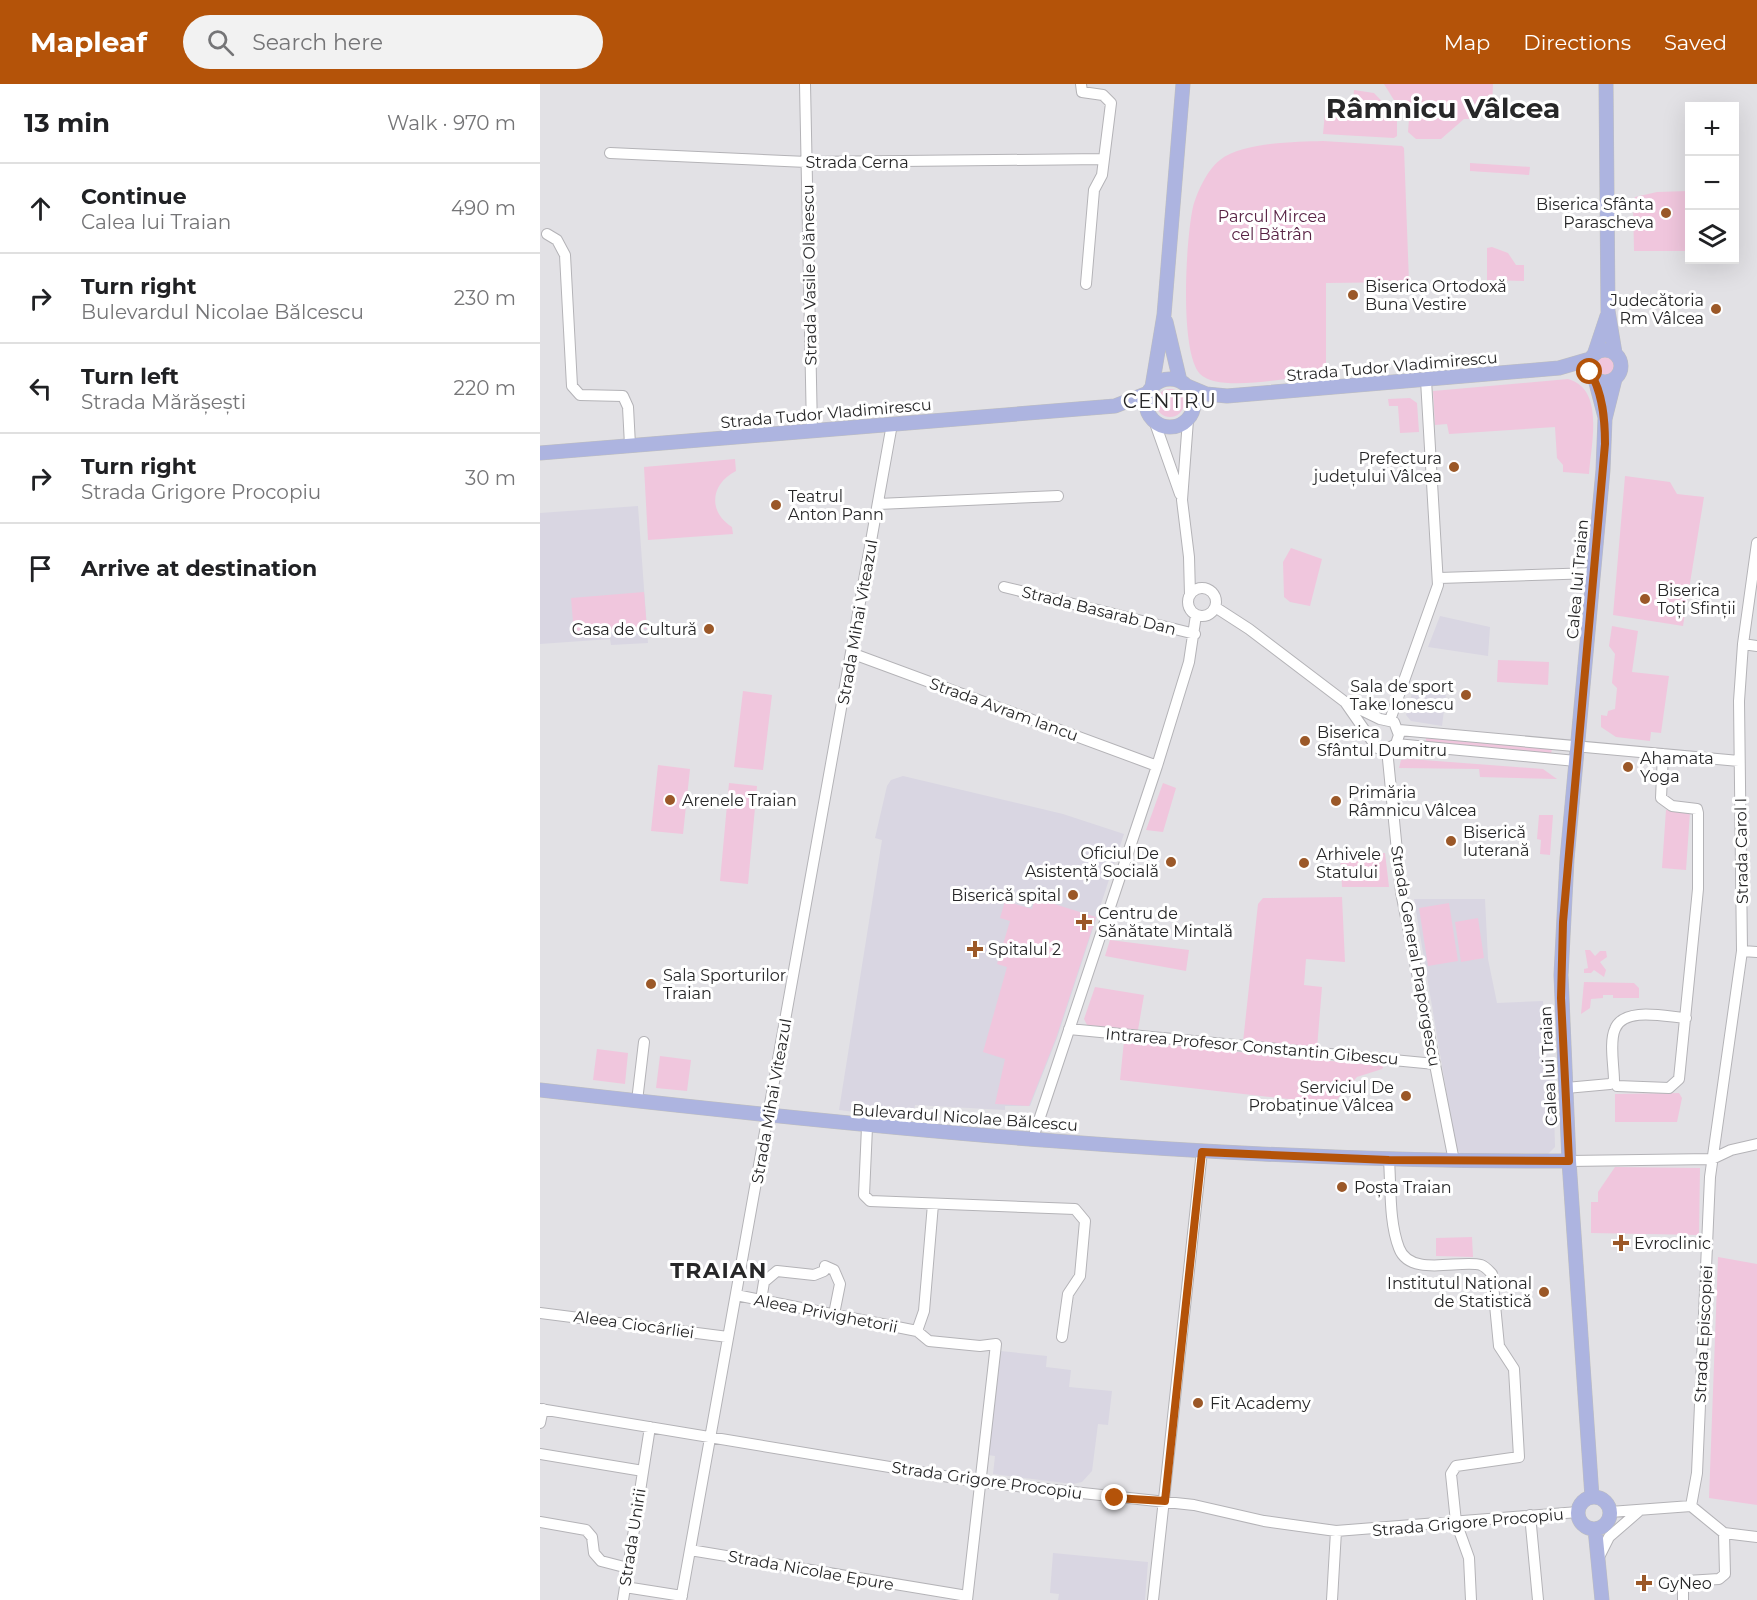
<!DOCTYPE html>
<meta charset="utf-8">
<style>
body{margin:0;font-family:Montserrat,sans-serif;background:#f2f2f2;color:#202124}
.controls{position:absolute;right:18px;top:18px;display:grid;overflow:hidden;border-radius:0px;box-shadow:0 6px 24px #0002}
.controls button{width:54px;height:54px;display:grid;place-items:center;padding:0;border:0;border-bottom:2px solid #e0e0e0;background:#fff;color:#202124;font:30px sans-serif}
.stop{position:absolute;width:18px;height:18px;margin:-14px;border:4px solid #b45309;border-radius:50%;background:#fff}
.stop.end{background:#b45309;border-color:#fff;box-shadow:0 2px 6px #0008}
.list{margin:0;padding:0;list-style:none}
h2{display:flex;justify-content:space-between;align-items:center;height:78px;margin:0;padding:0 24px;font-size:26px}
h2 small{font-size:20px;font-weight:400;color:#757577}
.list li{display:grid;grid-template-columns:39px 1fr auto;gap:18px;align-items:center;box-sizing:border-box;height:90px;padding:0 24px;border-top:2px solid #e0e0e0}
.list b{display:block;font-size:22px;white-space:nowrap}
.list p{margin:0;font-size:20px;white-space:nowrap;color:#757577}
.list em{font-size:20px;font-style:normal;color:#757577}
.icon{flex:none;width:33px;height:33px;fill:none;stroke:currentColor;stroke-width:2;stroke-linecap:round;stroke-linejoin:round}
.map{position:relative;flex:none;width:1217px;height:1516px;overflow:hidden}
header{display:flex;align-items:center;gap:36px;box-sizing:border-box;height:84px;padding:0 30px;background:#b45309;color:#fff}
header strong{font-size:28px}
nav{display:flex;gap:33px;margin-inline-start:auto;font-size:21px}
.search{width:420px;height:54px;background:#f2f2f2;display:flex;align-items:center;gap:15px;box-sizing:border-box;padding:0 21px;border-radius:33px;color:#757577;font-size:22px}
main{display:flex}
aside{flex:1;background:#fff}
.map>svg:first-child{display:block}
</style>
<header>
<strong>Mapleaf</strong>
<div class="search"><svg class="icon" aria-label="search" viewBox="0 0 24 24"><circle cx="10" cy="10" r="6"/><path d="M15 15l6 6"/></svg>Search here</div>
<nav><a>Map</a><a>Directions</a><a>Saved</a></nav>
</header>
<main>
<aside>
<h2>13 min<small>Walk · 970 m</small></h2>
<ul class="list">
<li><svg class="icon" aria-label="ahead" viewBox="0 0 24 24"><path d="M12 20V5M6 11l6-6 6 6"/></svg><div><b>Continue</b><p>Calea lui Traian</p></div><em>490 m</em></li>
<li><svg class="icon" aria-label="right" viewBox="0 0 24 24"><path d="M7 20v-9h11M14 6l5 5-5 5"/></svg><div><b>Turn right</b><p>Bulevardul Nicolae Bălcescu</p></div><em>230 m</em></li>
<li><svg class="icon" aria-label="left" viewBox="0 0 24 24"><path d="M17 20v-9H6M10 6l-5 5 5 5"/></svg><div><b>Turn left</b><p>Strada Mărășești</p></div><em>220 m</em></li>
<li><svg class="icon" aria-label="right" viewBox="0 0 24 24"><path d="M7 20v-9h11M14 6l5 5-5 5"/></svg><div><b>Turn right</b><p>Strada Grigore Procopiu</p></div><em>30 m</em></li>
<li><svg class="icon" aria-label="arrive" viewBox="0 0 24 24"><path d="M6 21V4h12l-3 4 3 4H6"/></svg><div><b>Arrive at destination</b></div></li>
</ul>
</aside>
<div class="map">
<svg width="1217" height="1516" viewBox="0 0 1217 1516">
<rect width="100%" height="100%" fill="#e2e1e5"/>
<path fill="#d9d6e2" d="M98 422 108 559 71 561 70 555 0 560V429Z
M900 532 950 543 948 572 888 563Z
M874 602 906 610 902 642 871 637 866 631Z
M363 692 523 730 584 750 517 954 490 1022H465V1026L375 1021 373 1035 299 1026 342 756 335 754 347 702 351 696Z
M874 815H945L948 875 957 919 1003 917 1006 990H1013L1015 1063 1007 1071 922 1070 916 1065Z
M461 1267 507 1272 506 1283 531 1286 529 1303 572 1307 568 1341 558 1340 552 1387 542 1398 533 1400 453 1390 455 1372 448 1371Z
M513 1469 608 1478 605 1516H518L519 1510 510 1509Z"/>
<path fill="#f0c6dd" d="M844 0H953L952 23 936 35H924L901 55H876L868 48 870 21H857Z
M814 6 834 9 857 33V52L854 54 783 50 786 18 813 19Z
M783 57 862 62 864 64 869 198 786 199V288C761 292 679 310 660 290 639 267 646 154 653 123 657 108 667 86 680 76 703 58 755 58 783 57Z
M930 79 990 83 989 91 930 87Z
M1149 107V167H1094L1093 117 1095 113 1117 108Z
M952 163 968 169 976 181H984V197L947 196V164Z
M1054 282a11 11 0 1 1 22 0a11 11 0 1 1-22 0Z
M1028 295C1065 305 1051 360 1049 390L1023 388V381L1017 374 1015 343 909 350 907 340 895 341 893 307Z
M616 319a14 14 0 1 1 28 0a14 14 0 1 1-28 0Z
M870 314 877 319 879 348 860 349 858 322H849L848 315Z
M195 375 196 387C170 400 168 428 192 443L193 450 108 456 104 383Z
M1085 392 1130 398 1137 410 1164 413 1143 542 1073 531Z
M751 464 782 475 770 522 750 518 744 513 743 478Z
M104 508 107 545 34 550 31 514Z
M1072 542 1098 547 1092 588 1129 592 1121 649 1111 648 1110 657 1076 653 1061 643V631L1067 632 1068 627 1075 625 1077 604 1072 599 1075 570 1069 562Z
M958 576 1009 578 1008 601 957 598Z
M203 607 232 611 223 686 194 683Z
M886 654 1012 665 1011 670 886 658Z
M870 675 1003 685 1017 695 940 693 939 685 859 684 861 676Z
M118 681 150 685 143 750 111 747Z
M189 699 217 702 208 800 180 797Z
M623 699 636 704 623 748 606 746Z
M1126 726 1150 728 1146 786 1122 784Z
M999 731H1013L1010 771 1000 770 1001 756 997 755Z
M845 769 849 803H802L800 770Z
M802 813 805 878 766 875 764 901 782 903 777 964 703 958 718 820 723 814Z
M495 814 556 833 516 954 489 1022 455 1020 465 975 443 968 467 883 457 880 470 837 460 834 465 817 492 825Z
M909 819 918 877 888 882 879 824Z
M938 834 944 874 921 878 915 838Z
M570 856 649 866 646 887 565 872Z
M1045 866H1050L1055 872 1060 867H1066L1067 873 1060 878 1066 886 1064 893 1054 886 1051 889H1044V885L1048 884Z
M1044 898 1094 899 1099 904V914H1073V911H1063V914L1051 915 1050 924 1041 930Z
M555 903 604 911 598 946 547 941 544 935Z
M584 957 822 980 844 982 842 985 817 993 793 1020 580 996Z
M57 965 88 969 85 1000 53 996Z
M120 972 151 976 147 1007 116 1004Z
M1139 1009 1142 1014 1137 1038H1075V1010Z
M1075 1083 1160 1084 1159 1151 1051 1149V1118H1058V1108Z
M932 1153 933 1173 896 1172V1154Z
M1178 1173 1217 1180V1421L1169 1414Z"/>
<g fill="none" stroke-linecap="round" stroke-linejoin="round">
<defs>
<path id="minor" d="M265 0 272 346
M541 0 542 8 563 11 571 19 562 91 554 106 546 200
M70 69 267 78 564 75
M7 150 17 156 25 171 32 302 40 311 83 312 88 323 90 361
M648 336 642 416 649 473 650 511
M615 339 640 410
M338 420 518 412
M899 494 1054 489
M464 503 655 550
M648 518a14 14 0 1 1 28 0a14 14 0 1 1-28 0Z
M675 523 709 545 805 618 837 664 847 665 856 660 859 651 854 638 840 635 805 618
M1203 560 1217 562
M311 569 617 682
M850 636 898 501 886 296
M859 646 1199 677
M856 660 1036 677
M847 665 861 808 914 1077
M1202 867 1217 868
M529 945 895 980
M1077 1002 1129 1004 1139 995 1158 805V729L1157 725 1132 722 1121 714 1123 670
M1026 1004 1070 1000 1074 997C1074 982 1069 958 1075 945 1084 922 1127 933 1146 934
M97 1017 104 958
M327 1043 324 1111 330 1117 535 1125 545 1137 540 1192 528 1210 522 1253
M493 1054 617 682 649 578 656 531
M849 1076C851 1104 849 1138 859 1164 870 1194 920 1175 941 1181 946 1183 949 1187 952 1190L959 1262 974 1285 979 1373 916 1382 911 1390 916 1438 929 1474 931 1516
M1029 1077 1172 1075 1191 1066 1217 1060
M285 1182 294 1186 300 1200 294 1230
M196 1211 377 1247 389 1257 440 1262 456 1260 427 1516
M221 1216 224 1198 237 1187 274 1191 284 1187
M0 1229 188 1253
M377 1247 384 1227 393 1120
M0 1325 440 1398 654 1421 724 1437 796 1447 1038 1428
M0 1339 3 1325
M0 1370 103 1387
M1151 1422 1157 1389 1170 1093 1202 867 1199 617 1203 560 1217 459
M1151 1422 1184 1449 1217 1453
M1070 1428 1151 1422
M990 1431 998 1516
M0 1438 46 1446 52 1453 54 1469 61 1477 88 1484
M150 1466 427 1512
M1059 1473 1069 1453 1099 1427
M85 1503 142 1512
M83 1516 110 1343
M141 1516 352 340
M613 1516 662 1067
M792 1516 796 1447
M1143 1516V1503L1147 1497 1179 1495 1185 1490 1184 1449"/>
<path id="major" d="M1066 0 1068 227 1075 269
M626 238 640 297
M1049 282a16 16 0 1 1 32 0a16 16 0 1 1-32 0Z
M1055 268 1067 232
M606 319a24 24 0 1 1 48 0a24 24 0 1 1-48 0Z
M1055 295 1065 333
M647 302 666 310 687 312 1019 284 1050 275
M612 303 624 231 643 0
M0 369 575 322 608 309
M0 1006C342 1045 685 1079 1029 1077
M1052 1413 1029 1077 1021 891 1027 775 1063 386 1065 335 1075 295
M1038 1429a16 16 0 1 1 32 0a16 16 0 1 1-32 0Z
M1055 1445 1062 1516"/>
</defs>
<use href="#minor" stroke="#b4b3b7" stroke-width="12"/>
<use href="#major" stroke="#bebebe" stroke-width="15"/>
<use href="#minor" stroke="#fff" stroke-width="10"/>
<use href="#major" stroke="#adb4e0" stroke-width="14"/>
</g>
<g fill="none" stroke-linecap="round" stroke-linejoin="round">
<path stroke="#b45309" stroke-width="8" d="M575 1414 625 1417 662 1068 849 1076 1029 1077 1021 914 1023 838 1065 360C1065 336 1063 309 1050 288"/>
</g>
<g fill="#9b5828" stroke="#fff" stroke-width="2">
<circle cx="1126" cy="129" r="6"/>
<circle cx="813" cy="211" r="6"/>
<circle cx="1176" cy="225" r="6"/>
<circle cx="914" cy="383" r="6"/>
<circle cx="236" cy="421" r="6"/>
<circle cx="1105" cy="515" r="6"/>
<circle cx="169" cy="545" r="6"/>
<circle cx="926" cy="611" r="6"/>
<circle cx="765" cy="657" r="6"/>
<circle cx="1088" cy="683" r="6"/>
<circle cx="130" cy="716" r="6"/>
<circle cx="796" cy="717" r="6"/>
<circle cx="911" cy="757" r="6"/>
<circle cx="631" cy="778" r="6"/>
<circle cx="764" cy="779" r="6"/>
<circle cx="533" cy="811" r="6"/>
<path d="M541 829h6v6h6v6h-6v6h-6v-6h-6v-6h6z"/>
<path d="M432 856h6v6h6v6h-6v6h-6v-6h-6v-6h6z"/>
<circle cx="111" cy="900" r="6"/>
<circle cx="866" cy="1012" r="6"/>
<circle cx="802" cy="1103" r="6"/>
<path d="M1078 1150h6v6h6v6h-6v6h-6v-6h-6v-6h6z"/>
<circle cx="1004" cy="1208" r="6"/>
<circle cx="658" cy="1319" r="6"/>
<path d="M1101 1490h6v6h6v6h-6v6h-6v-6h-6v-6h6z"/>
</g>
<g text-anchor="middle" stroke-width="6" stroke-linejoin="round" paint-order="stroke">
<g font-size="16" fill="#272728" stroke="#fff">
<text x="317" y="84">Strada Cerna</text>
<text transform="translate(269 191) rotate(-91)" y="6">Strada Vasile Olănescu</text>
<text transform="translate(852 282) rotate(-5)" y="6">Strada Tudor Vladimirescu</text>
<text transform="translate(286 329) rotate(-5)" y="6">Strada Tudor Vladimirescu</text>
<text transform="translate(1037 495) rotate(-85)" y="6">Calea lui Traian</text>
<text transform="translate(559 526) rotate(14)" y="6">Strada Basarab Dan</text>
<text transform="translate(317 538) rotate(-80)" y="6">Strada Mihai Viteazul</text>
<text transform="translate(464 625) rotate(20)" y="6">Strada Avram Iancu</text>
<text transform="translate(1201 767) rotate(-91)" y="6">Strada Carol I</text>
<text transform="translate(876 872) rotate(80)" y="6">Strada General Praporgescu</text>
<text transform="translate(712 962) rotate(5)" y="6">Intrarea Profesor Constantin Gibescu</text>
<text transform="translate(1008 982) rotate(-93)" y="6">Calea lui Traian</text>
<text transform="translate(231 1017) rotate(-80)" y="6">Strada Mihai Viteazul</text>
<text transform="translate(425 1033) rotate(4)" y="6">Bulevardul Nicolae Bălcescu</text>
<text transform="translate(286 1229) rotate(11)" y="6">Aleea Privighetorii</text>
<text transform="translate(94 1240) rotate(8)" y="6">Aleea Ciocârliei</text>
<text transform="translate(1163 1250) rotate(-87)" y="6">Strada Episcopiei</text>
<text transform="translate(447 1396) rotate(8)" y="6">Strada Grigore Procopiu</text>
<text transform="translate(928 1438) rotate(-5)" y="6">Strada Grigore Procopiu</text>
<text transform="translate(92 1453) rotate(-81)" y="6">Strada Unirii</text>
<text transform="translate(271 1486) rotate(10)" y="6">Strada Nicolae Epure</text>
</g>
<g font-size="16" fill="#272728" stroke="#fff" text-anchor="start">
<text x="1114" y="126" text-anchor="end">Biserica Sfânta<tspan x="1114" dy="18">Parascheva</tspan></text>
<text x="825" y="208">Biserica Ortodoxă<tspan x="825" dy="18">Buna Vestire</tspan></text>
<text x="1164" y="222" text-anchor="end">Judecătoria<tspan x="1164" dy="18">Rm Vâlcea</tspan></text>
<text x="902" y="380" text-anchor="end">Prefectura<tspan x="902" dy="18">județului Vâlcea</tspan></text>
<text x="248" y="418">Teatrul<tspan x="248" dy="18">Anton Pann</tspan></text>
<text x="1117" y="512">Biserica<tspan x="1117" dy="18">Toți Sfinții</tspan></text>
<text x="157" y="551" text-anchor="end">Casa de Cultură</text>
<text x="914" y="608" text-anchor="end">Sala de sport<tspan x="914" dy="18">Take Ionescu</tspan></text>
<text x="777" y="654">Biserica<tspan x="777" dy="18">Sfântul Dumitru</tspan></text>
<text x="1100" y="680">Ahamata<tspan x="1100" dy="18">Yoga</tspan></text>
<text x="808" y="714">Primăria<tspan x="808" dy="18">Râmnicu Vâlcea</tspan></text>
<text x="142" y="722">Arenele Traian</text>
<text x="923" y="754">Biserică<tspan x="923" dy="18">luterană</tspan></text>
<text x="619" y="775" text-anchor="end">Oficiul De<tspan x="619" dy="18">Asistență Socială</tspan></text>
<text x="776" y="776">Arhivele<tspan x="776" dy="18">Statului</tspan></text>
<text x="521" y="817" text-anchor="end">Biserică spital</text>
<text x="558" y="835">Centru de<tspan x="558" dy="18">Sănătate Mintală</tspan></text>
<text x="448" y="871">Spitalul 2</text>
<text x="123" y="897">Sala Sporturilor<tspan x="123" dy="18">Traian</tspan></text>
<text x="854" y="1009" text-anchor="end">Serviciul De<tspan x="854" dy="18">Probaținue Vâlcea</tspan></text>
<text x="814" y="1109">Poșta Traian</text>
<text x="1094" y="1165">Evroclinic</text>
<text x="992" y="1205" text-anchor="end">Institutul Național<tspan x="992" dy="18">de Statistică</tspan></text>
<text x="670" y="1325">Fit Academy</text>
<text x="1118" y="1505">GyNeo</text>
</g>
<g font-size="16" fill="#582244" stroke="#fff">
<text x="732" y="138">Parcul Mircea<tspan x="732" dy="18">cel Bătrân</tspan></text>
</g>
<g font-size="20" letter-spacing="1.5" fill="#272728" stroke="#fff">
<text x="630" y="324">CENTRU</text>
</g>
<g font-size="22" font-weight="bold" letter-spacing="1.5" fill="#272728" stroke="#fff">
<text x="179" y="1194">TRAIAN</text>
</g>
<g font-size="28" font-weight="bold" fill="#272728" stroke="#fff">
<text x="903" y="34">Râmnicu Vâlcea</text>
</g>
</g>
</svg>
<div class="controls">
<button>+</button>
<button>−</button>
<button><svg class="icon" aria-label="layers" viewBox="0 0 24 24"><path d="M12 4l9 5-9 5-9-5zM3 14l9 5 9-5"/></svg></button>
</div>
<div class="stop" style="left:1050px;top:288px"></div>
<div class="stop end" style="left:575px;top:1414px"></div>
</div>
</main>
